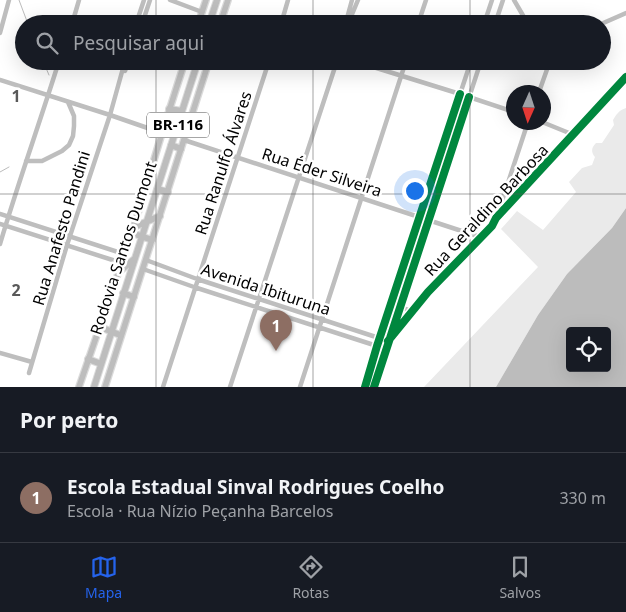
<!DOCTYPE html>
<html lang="pt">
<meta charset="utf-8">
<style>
body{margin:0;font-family:"Noto Sans",sans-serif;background:#242831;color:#f1f3f6}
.controls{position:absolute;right:15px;bottom:15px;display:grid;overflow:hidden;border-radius:5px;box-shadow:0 5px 20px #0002}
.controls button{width:45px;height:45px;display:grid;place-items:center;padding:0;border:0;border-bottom:1px solid #363941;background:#171b24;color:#f1f3f6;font:25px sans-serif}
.compass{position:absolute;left:506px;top:85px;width:45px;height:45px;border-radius:50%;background:#171b24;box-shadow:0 5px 20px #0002;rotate:183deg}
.you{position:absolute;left:414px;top:190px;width:18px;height:18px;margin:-12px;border:4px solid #fff;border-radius:50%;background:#1a73e8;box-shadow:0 0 0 8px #1a73e833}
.badge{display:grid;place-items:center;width:32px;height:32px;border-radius:50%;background:#2563eb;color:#fff;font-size:16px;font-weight:700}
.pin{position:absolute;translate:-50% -41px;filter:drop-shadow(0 1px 2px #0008)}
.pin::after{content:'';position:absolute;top:26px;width:18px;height:15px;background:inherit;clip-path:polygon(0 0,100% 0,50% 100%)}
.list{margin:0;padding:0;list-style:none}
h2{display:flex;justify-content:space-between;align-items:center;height:65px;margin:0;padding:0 20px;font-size:21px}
h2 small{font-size:16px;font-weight:400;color:#9ea1a6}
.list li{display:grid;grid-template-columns:32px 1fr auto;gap:15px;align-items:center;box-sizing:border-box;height:90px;padding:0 20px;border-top:1px solid #363941}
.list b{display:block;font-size:19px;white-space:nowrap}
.list p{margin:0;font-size:16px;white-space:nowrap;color:#9ea1a6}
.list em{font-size:16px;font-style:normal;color:#9ea1a6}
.icon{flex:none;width:28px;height:28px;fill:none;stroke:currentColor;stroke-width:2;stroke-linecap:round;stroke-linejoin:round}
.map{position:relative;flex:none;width:626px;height:387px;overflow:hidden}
.search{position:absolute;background:#171b24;box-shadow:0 5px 20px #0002;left:15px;right:15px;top:15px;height:55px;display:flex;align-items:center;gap:12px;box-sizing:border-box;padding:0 18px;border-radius:28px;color:#9ea1a6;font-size:19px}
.sheet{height:155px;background:#171b24}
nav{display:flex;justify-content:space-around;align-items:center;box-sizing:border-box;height:70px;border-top:1px solid #363941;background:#171b24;font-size:14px;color:#9ea1a6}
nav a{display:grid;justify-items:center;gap:2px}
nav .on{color:#2563eb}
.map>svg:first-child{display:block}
</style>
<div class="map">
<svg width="626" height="387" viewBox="0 0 626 387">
<rect width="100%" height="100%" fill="#fff"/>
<path fill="#eaeaea" d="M626 108V208L612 228 567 274 538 315 496 387H424L538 267 501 229 517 211 543 230 576 192 569 182 582 168 592 165 595 157C591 152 591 148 596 143H602L614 125 613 120C616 115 619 110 626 108Z"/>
<path fill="#bcbcbc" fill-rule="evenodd" d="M626 208V387H496L538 315 567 274 612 228ZM570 331H607V368H570Z"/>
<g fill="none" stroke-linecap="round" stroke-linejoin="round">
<path stroke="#bcbcbc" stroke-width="1" d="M19 0 28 24
M43 61 49 75
M0 172 9 167"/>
<defs>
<path id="major" d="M198 24 206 0
M220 24 228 0
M79 387 132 233 162 133 185 61
M105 387 209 61"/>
<path id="highway" d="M209 24 217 0
M169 109 182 111
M171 145 181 149
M157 189 168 192
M134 227 160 216
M132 233 152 240
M119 272 133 260
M123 293 134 297
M100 327 120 335
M88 359 101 364
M94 387 198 61"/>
</defs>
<use href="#major" stroke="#dbdbdb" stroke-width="8"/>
<use href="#highway" stroke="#dbdbdb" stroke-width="8"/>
<path stroke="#bebebe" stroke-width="4.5" d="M170 0 202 12
M514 0 528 24
M222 17 243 24
M346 22 352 0
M72 24 79 0
M136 24 144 0
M142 24 150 0
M281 24 288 0
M348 24 358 0
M418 24 426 0
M484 24 492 0
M495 24 503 0
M601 24 626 13
M0 33 9 0
M354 61 460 94 514 112
M125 71 129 61
M0 80 110 115 162 133
M539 92 550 61
M542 122 574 135
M184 140 480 237
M26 161H42L62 151 69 145 73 136 74 126V116L68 102
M0 214 124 254
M497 216 528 122
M0 224 122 263
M0 244C18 183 40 122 59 61
M146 260 197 279 379 338
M143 269 194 287 377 346
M401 304 405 309 413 311
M388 341 428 292 492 226 496 218 626 77
M0 353 32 362
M29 373 67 245 110 115 125 61
M163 387 269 61
M230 387 337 61
M300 387 406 61
M365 387 419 218 471 61
M374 387 481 61"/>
<use href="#major" stroke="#bdbdbd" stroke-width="5.5"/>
<use href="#highway" stroke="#bdbdbd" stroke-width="6"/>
<defs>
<path id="cycleway" d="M388 341 428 292 492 226 496 218 626 77
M365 387 377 346 460 94
M374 387 469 97"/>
</defs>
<use href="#cycleway" stroke="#fff" stroke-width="11"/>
<use href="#cycleway" stroke="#00873e" stroke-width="8"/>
</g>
<path fill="none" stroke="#595959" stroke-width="1" stroke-opacity="0.55" d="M156 0V24M313 0V24M470 0V24M156 61V387M313 61V387M470 61V387M0 194H626"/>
<g text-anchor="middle" stroke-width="5" stroke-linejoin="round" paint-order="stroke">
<rect fill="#fff" stroke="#4c4c4c" stroke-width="1" x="147" y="112.5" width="62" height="25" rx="4"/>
<g font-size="15" font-weight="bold" fill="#000">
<text x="178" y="130">BR-116</text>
</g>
<g font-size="16" fill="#000" stroke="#fff">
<text transform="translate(223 163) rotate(-72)" y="6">Rua Ranulfo Álvares</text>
<text transform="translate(322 172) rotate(18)" y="6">Rua Éder Silveira</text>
<text transform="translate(486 210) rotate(-47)" y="6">Rua Geraldino Barbosa</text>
<text transform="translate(61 228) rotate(-73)" y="6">Rua Anafesto Pandini</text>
<text transform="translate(123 248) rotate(-72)" y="6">Rodovia Santos Dumont</text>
<text transform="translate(266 289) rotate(18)" y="6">Avenida Ibituruna</text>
</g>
</g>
<g font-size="16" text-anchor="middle" font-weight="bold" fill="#595959" stroke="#fff" stroke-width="5" stroke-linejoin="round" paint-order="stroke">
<text x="16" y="102">1</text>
<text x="16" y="296">2</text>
</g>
</svg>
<div class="controls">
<button><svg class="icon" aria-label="locate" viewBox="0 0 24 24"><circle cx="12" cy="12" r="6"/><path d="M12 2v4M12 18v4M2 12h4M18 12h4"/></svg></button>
</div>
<svg class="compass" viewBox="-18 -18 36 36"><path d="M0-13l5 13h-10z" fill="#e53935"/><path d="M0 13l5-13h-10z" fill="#9ea1a6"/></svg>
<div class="you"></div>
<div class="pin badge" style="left:276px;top:351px;background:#8d6e63">1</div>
<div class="search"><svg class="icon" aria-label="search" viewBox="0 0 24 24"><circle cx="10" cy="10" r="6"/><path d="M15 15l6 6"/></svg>Pesquisar aqui</div>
</div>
<section class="sheet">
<h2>Por perto<small></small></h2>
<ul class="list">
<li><span class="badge" style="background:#8d6e63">1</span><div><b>Escola Estadual Sinval Rodrigues Coelho</b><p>Escola · Rua Nízio Peçanha Barcelos</p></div><em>330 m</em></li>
</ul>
</section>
<nav>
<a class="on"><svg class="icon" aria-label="map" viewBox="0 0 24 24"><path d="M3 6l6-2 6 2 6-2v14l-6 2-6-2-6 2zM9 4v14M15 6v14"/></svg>Mapa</a>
<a><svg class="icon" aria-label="directions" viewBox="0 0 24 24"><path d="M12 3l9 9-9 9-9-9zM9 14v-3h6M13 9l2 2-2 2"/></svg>Rotas</a>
<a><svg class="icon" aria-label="saved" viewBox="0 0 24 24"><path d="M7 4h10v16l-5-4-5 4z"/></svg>Salvos</a>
</nav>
